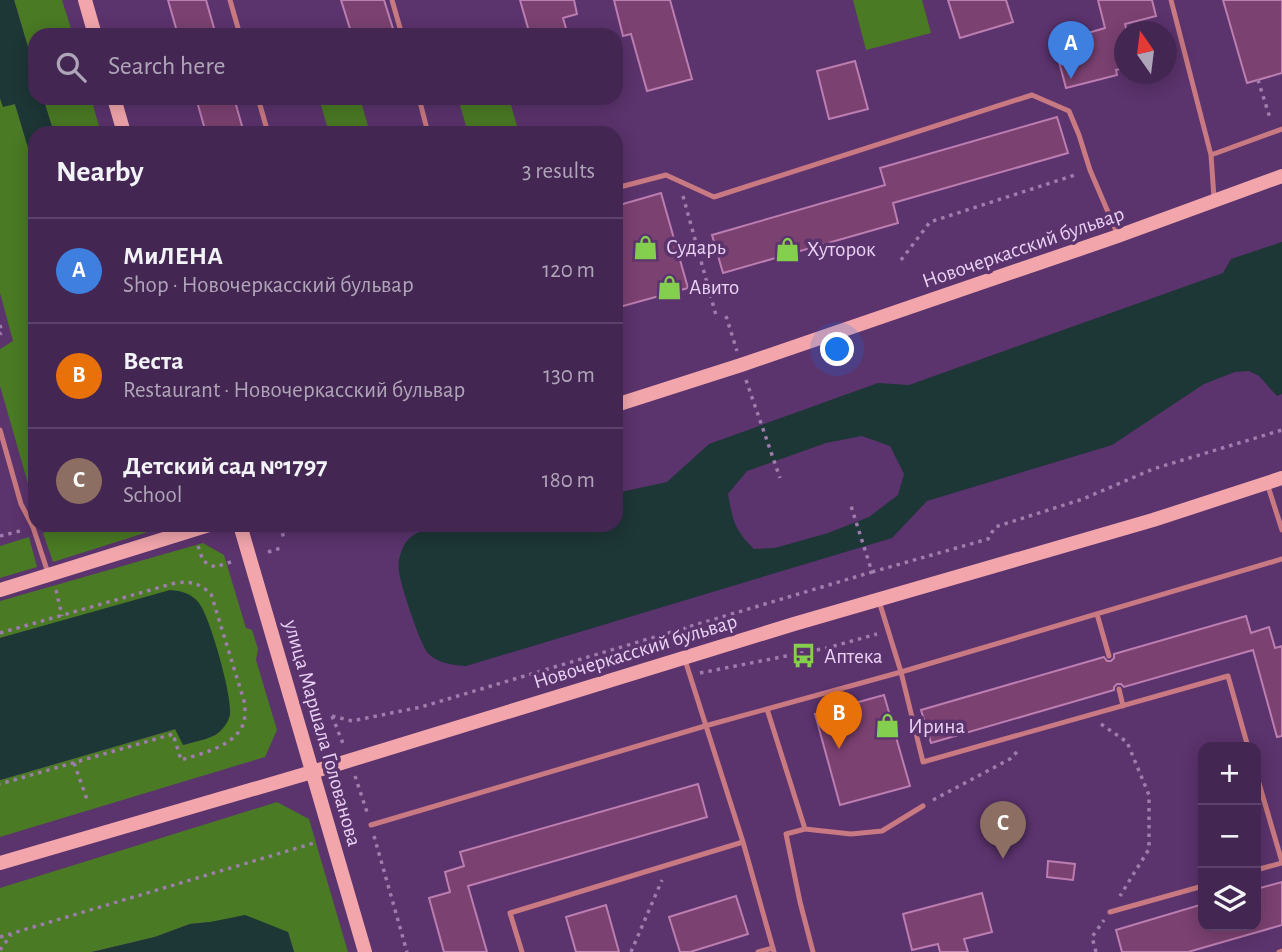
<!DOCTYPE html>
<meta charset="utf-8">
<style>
body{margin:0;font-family:"Alegreya Sans",sans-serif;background:#4b2e59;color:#f1f3f6}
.controls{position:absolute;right:21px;bottom:21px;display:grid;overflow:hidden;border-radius:14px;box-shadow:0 4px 18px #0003}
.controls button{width:63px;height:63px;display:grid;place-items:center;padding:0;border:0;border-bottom:2px solid #5c4369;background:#442652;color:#f1f3f6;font:35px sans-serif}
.compass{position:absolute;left:1114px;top:21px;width:63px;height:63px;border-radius:50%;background:#442652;box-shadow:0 4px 18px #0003;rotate:346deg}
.you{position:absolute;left:838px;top:350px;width:24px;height:24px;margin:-18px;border:5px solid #fff;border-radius:50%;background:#1a73e8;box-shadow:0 0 0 10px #1a73e833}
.badge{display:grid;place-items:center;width:46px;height:46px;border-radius:50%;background:#e797bd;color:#fff;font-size:23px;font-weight:700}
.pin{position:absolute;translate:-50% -58px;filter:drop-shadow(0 2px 4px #0008)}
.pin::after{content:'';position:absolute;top:37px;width:24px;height:21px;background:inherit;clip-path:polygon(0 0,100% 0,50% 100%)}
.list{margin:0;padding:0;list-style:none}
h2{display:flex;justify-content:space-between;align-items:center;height:91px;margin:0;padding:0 28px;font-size:30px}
h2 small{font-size:23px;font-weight:400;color:#afa5b8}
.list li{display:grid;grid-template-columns:46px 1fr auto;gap:21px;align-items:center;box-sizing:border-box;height:105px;padding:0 28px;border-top:2px solid #5c4369}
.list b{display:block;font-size:26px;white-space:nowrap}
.list p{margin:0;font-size:23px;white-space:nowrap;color:#afa5b8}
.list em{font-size:23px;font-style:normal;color:#afa5b8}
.icon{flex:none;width:38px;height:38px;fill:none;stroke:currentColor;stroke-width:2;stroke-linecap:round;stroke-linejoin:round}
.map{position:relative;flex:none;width:1282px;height:952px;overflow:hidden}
.search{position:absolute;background:#442652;box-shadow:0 4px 18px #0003;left:28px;top:28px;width:595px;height:77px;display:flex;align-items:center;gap:18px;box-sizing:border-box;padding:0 24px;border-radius:21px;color:#afa5b8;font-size:26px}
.panel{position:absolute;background:#442652;box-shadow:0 4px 18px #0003;left:28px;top:126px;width:595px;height:406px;border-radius:21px}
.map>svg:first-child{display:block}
</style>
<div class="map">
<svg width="1282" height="952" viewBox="0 0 1282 952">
<rect width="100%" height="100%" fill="#5b336d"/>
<path fill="#4a7a24" d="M14 0H62L73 35H35V71Z
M853 0H922L931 33 866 50Z
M0 98 3 106 15 104 35 171V508L0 386V349L13 341 0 293Z
M43 98H91L101 133H54Z
M319 98H360L370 133H329Z
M458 98H509L517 126 492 133H468Z
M67 525H170L53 562 43 533Z
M29 537 37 567 0 578V546Z
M203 543 224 555 246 628 252 630 258 649 256 660 277 730 265 757 0 837V780L176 729 184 745 216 735 230 715 226 685 170 591 0 638V601Z
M277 802 309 819 348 952H294L288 932 210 922 190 924 155 937 92 952H0V888Z"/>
<path fill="#1d3736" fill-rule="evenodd" d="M0 0H14L35 71V98H43L54 133H35V171L15 104 3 107 0 98Z
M1282 242V394L1277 396 1259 376 1249 371 1235 372 1204 384 1112 445 927 501 892 538 466 666C452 665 436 663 427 652 420 643 400 584 399 571 397 559 403 540 415 534 440 521 481 525 509 525 545 525 580 525 616 525V493L667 482 709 444 878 383 909 385 1223 273 1231 259ZM862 436 890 446 904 474 898 495 869 517 828 533 775 548 754 549C734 529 733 521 728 494L747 471 826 443Z
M170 590C182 591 191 593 199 603 210 617 232 695 230 713 230 718 226 725 223 728 215 739 196 741 183 745L175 729 0 780V638Z
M245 915 288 932 294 952H92L155 937 190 924 210 922Z"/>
<path fill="#7b4171" stroke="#bc7db0" stroke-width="2" d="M168 0H206L216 35H178Z
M341 0H384L395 35H352Z
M520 0H574L577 14 563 18 568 35H530Z
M614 0H670L692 79 647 91 631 34 623 36Z
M948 0H1006L1013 22 960 38Z
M1098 0H1152L1156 16 1125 24 1127 32H1124V68L1116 70 1117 75 1066 88 1057 54 1067 52 1065 45 1076 43 1074 37 1105 28Z
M1223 0H1282V73L1247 83Z
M855 61 868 109 829 119 817 71Z
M196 98H234L244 133H206Z
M1057 117 1068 153 893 203 898 223 723 273 712 235 885 185 880 168Z
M661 193 688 288 616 308V206Z
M1246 616 1251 633 1269 627 1275 648 1282 646V736L1277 737 1253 650 1124 687 1121 684H1117L1114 687V690L931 743 921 710 1104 657 1107 661H1111L1114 658V654Z
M884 695 910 786 840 805 815 714Z
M698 784 707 817 468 886 487 952H444L429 898 450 892 445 872 464 866 460 852Z
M1048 861 1075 864 1073 880 1047 877Z
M1282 882V925L1188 952H1122L1116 930 1203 904V926H1256V889Z
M982 893 992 932 964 939 968 952H940L938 944 912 950 903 914Z
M736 896 748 934 690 952H680L669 917Z
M606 905 619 952H576L566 917Z"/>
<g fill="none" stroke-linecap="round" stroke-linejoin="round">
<path stroke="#9d7dac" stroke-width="3.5" stroke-dasharray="3.5 5" stroke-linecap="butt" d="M1258 80 1270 118
M683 196 717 319
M901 260 930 222 1078 174
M726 316 737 351
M0 325 2 333 0 334
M746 380 780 478
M280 525 284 539
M0 536 20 531
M198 546 203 561 215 567 231 562
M268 552 284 547
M872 572 988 539 995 527 1083 499 1153 469 1282 430
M56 590 62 616
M0 633 175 583C191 581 199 583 211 594L245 704C245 710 245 717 244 722 236 746 203 753 181 760L173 734 0 784
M689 639 685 628 872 572 851 506
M700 673 827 648 877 634
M332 716 352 721 421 707 685 628
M332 716 344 746
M1101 724 1127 742 1149 795V849L1120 896
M74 763 88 802
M355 776 368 815
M933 800 1010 759 1020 749
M374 836 407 952
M0 937 314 843
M0 950 11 935
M631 952 662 880
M1096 952 1092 937 1104 920"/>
<path stroke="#c97981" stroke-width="5" d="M230 0 240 35
M392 0 402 35
M1171 0 1211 155 1214 198
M258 98 268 133
M419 98 428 133
M1211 155 1282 129
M616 188 666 175 714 197 1032 95 1069 111 1079 135 1090 170 1117 233
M0 430 21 504 33 527 48 573
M1267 483 1282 530
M879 601 901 672 923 762 1228 676 1248 747
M1097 614 1109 656
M1119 689 1123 706
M767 709 805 829
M1256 773 1282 862
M371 825 705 726 901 672 1282 559
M743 842 774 952
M1256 870 1282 863
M1110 912 1203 886
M522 952 510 913 743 842 685 660
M758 952 773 948
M813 952 800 902 786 834 805 829 851 834 882 831 923 806
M1279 952 1282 951"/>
<path stroke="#f2a6ac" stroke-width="14" d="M85 0 95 35
M114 98 124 133
M616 405 741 365 1118 236 1282 176
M240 525 365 952
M0 590 209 525
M0 863 312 772 794 624 1153 520 1282 478"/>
</g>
<defs>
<symbol id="shop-bare" viewBox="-9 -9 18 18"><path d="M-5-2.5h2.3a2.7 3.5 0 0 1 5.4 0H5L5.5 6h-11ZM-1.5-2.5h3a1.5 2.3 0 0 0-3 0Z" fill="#84cf4d" stroke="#5b336d" stroke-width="2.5" paint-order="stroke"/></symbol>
<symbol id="bus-bare" viewBox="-9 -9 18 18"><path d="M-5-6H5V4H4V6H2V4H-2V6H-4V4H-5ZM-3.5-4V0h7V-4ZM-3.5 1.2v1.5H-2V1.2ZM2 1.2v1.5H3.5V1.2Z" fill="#84cf4d" stroke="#5b336d" stroke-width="2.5" paint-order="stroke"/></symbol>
</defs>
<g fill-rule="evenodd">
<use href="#shop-bare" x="628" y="230" width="35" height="35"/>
<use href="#shop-bare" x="770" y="232" width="35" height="35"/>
<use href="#shop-bare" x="652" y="270" width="35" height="35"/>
<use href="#bus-bare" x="786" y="638" width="35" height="35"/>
<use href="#shop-bare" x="870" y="708" width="35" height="35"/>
</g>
<g text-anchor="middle" stroke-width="7" stroke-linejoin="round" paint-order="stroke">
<g font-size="21" fill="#e8d1f3" stroke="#5b336d" text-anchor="start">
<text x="666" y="254">Сударь</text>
<text x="807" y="256">Хуторок</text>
<text x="689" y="294">Авито</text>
<text x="824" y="663">Аптека</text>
<text x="908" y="733">Ирина</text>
</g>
<g font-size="21" fill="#e8d1f3" stroke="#5b336d">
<text transform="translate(1023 247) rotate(-19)" y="7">Новочеркасский бульвар</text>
<text transform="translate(635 651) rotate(-17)" y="7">Новочеркасский бульвар</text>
<text transform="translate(323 733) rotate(74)" y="7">улица Маршала Голованова</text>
</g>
</g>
</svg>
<div class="controls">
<button>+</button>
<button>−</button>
<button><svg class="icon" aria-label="layers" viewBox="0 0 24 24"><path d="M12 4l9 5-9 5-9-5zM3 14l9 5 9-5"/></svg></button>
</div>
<svg class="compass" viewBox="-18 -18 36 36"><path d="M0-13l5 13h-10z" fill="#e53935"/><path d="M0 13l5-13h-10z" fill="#afa5b8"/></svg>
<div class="you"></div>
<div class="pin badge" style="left:1071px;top:79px;background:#3f7fe0">A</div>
<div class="pin badge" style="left:839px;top:749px;background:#e8710a">B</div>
<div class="pin badge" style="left:1003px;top:859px;background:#8d6e63">C</div>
<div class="search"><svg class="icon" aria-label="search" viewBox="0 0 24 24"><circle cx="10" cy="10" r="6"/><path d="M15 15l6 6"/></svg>Search here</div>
<section class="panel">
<h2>Nearby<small>3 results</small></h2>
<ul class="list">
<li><span class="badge" style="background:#3f7fe0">A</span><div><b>МиЛЕНА</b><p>Shop · Новочеркасский бульвар</p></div><em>120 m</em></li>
<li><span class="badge" style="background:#e8710a">B</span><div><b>Веста</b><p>Restaurant · Новочеркасский бульвар</p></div><em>130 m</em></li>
<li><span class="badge" style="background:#8d6e63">C</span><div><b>Детский сад №1797</b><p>School</p></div><em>180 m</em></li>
</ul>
</section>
</div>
